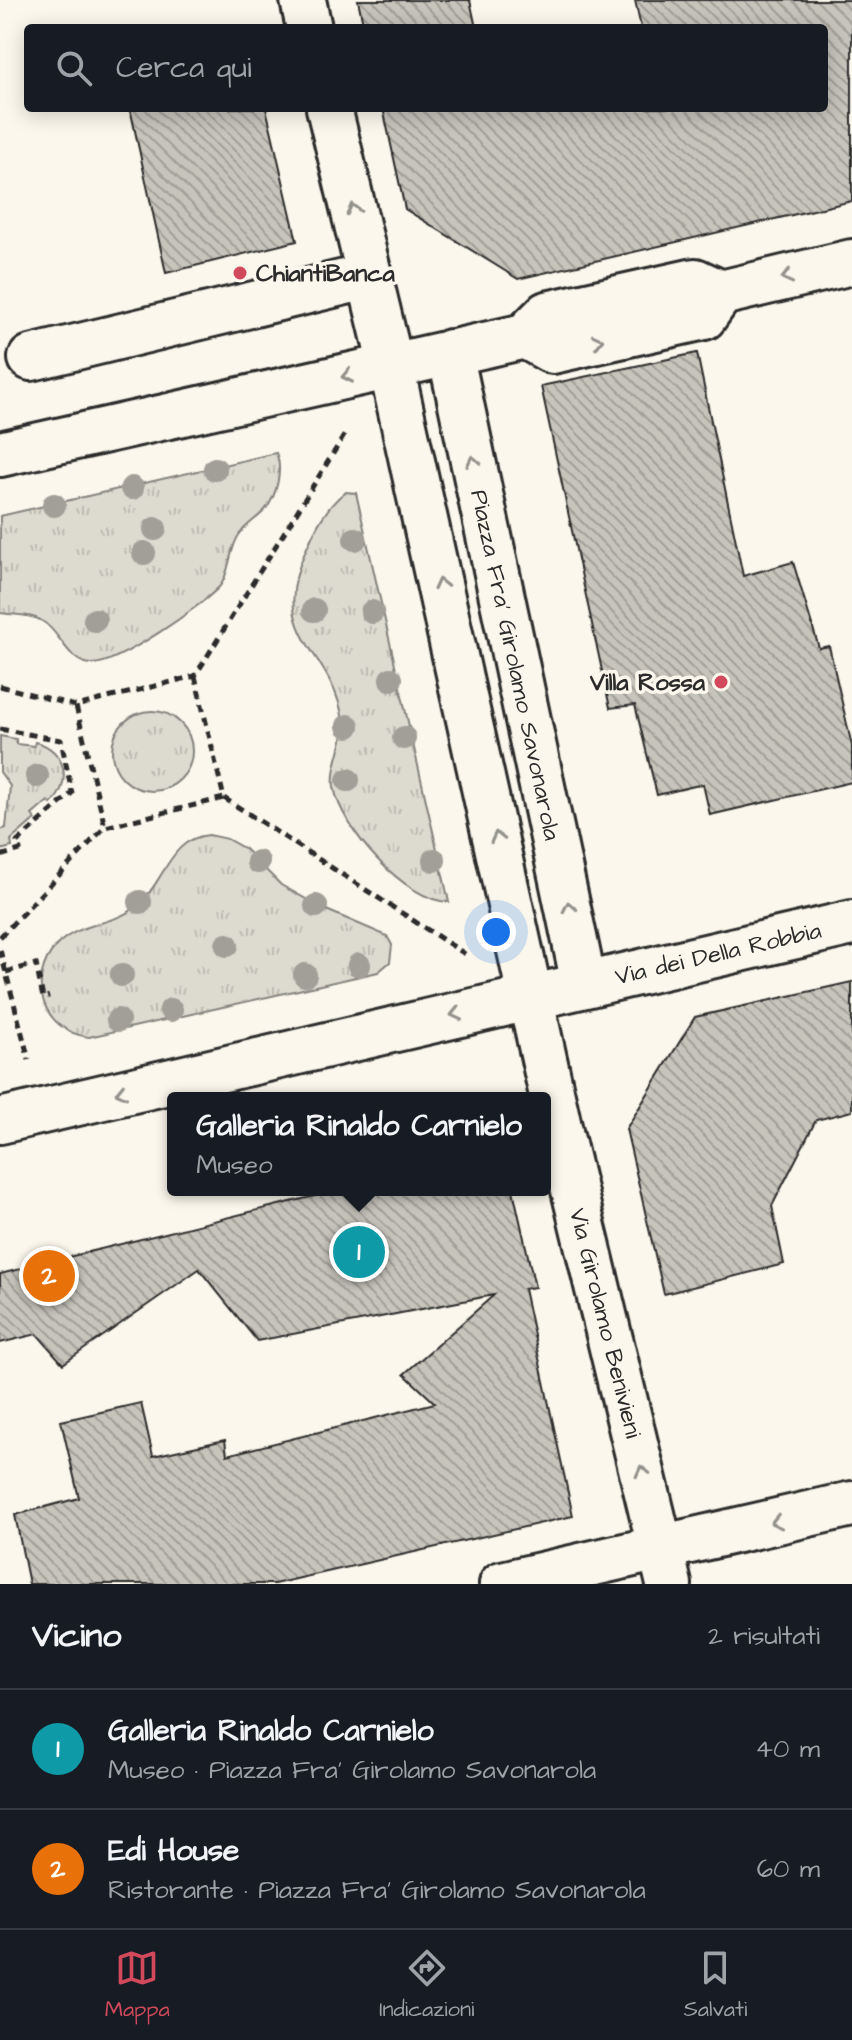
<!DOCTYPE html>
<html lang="it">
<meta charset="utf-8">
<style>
body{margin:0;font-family:"Architects Daughter",sans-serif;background:#242831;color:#f1f3f6}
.you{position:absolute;left:496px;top:932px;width:28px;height:28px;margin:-20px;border:6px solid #fff;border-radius:50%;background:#1a73e8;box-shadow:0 0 0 12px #1a73e833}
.badge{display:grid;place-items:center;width:52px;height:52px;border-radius:50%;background:#d1495b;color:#fff;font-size:26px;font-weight:700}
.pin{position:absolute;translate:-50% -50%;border:4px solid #fff;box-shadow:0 2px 8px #0006}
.popup{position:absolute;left:167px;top:1092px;width:384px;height:104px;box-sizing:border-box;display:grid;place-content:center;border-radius:8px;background:#171b24;filter:drop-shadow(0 2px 6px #0005);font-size:26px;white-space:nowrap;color:#9ea1a6}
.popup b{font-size:30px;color:#f1f3f6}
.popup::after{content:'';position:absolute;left:50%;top:100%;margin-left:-16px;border:16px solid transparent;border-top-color:#171b24}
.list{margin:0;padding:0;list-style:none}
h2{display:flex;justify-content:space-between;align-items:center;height:104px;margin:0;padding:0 32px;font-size:34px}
h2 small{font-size:26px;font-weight:400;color:#9ea1a6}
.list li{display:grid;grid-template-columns:52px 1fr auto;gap:24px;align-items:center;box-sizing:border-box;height:120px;padding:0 32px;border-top:2px solid #363941}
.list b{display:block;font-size:30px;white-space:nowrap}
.list p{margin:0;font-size:26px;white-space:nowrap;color:#9ea1a6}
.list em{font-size:26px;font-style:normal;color:#9ea1a6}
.icon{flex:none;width:44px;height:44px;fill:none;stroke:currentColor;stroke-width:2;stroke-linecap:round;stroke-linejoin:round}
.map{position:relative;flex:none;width:852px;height:1584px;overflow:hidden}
.search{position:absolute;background:#171b24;box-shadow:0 4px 20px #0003;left:24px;right:24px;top:24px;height:88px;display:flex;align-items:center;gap:20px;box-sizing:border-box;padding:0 28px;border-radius:8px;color:#9ea1a6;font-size:30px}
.sheet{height:344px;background:#171b24}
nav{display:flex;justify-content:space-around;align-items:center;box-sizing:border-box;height:112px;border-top:2px solid #363941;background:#171b24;font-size:22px;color:#9ea1a6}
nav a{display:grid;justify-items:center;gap:4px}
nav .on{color:#d1495b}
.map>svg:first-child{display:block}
</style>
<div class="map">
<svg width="852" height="1584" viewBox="0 0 852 1584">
<defs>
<pattern id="grass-tufts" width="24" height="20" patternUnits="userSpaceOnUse" patternTransform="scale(2)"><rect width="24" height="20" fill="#dddad0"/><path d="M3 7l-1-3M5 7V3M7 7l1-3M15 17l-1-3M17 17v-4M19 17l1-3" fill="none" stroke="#bebbb3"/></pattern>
<pattern id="building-back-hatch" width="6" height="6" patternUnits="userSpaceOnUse" patternTransform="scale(2)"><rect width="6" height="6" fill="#c7c4bc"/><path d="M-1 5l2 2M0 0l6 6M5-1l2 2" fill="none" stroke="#a29f99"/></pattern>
</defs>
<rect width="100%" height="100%" fill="#fbf7ec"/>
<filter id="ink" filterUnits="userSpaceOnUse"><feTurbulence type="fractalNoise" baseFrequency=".0125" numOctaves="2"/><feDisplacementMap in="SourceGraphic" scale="16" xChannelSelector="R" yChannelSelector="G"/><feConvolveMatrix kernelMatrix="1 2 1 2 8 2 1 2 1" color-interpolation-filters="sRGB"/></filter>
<g filter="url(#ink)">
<path fill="url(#grass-tufts)" stroke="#84827e" stroke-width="2" d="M276 453C283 469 277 496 265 510 257 519 246 524 239 535 229 549 230 574 220 586 203 605 116 666 91 664 67 662 61 632 42 621 31 614 12 615 0 613V516Z
M345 492 356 493 449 902C405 901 341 828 334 787 331 764 346 743 343 721 333 649 267 638 305 552 315 529 325 508 345 492Z
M112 751a40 40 0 1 1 80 0a40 40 0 1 1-80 0Z
M0 736 16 739V744L34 746 35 742C66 749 73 783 51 804L48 801 32 815 35 819 11 840 12 847 0 850V830L6 828 10 786 0 772Z
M209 835 227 839 245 849 281 885 324 909 387 936 392 945 390 962 378 972 89 1037C43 1032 25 979 57 945 80 921 115 926 138 905 165 882 169 838 209 835Z"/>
<path fill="url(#building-back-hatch)" stroke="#2b2b2b" stroke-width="2" d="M358 0H470L476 28H364Z
M635 0H852V201L518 279 405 209 383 108H824V28H641Z
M130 108H266L297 241 166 273Z
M697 353 743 576 793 562 819 648 829 646 852 746V782L710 815 703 784 657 795 635 705 610 708 541 386Z
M852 982V1111L816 1120 772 1206 784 1264 664 1294 626 1129 695 1017Z
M339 1190H513L535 1287 524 1289 573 1516 274 1584H29L15 1515 79 1498 61 1421 141 1403 153 1456 225 1440 227 1455 435 1403 404 1374 494 1295 257 1341 199 1269 63 1364 37 1334 0 1343V1274Z"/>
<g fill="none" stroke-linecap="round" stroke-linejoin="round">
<defs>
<path id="minor" d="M303 0 309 28
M329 108 391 366 561 1136 669 1584
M525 336 552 351 704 317 721 293
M450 352 584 984
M31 358 370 276
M0 454 525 336 547 314 695 281 721 293 852 262
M0 1121 852 923
M502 1584 852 1504"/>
</defs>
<use href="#minor" stroke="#2b2b2b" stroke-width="50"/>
<path stroke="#2b2b2b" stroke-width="5" stroke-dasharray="8 6" stroke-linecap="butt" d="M195 676 224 798 105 827 76 706 195 676 347 431
M0 686 76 706
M0 729 61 740 72 793 17 842 20 850 0 856
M224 798 465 954
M0 937 105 827
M0 950 29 1060
M6 972 36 964 43 998 49 996"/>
<use href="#minor" stroke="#fbf7ec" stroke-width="44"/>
</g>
<g fill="#a19f98">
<circle cx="215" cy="469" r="12"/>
<circle cx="132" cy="488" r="12"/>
<circle cx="54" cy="505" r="12"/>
<circle cx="155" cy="529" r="12"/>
<circle cx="355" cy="539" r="12"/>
<circle cx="144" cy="553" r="12"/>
<circle cx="314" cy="610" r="12"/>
<circle cx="372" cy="612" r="12"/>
<circle cx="95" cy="620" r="12"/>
<circle cx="391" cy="679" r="12"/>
<circle cx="348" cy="726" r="12"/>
<circle cx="404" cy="738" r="12"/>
<circle cx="37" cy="776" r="12"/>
<circle cx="348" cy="780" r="12"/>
<circle cx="434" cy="860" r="12"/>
<circle cx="258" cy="862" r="12"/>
<circle cx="140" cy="902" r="12"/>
<circle cx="316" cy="906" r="12"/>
<circle cx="227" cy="945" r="12"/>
<circle cx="359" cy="965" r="12"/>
<circle cx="122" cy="975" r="12"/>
<circle cx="305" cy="975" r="12"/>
<circle cx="171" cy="1010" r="12"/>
<circle cx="118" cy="1020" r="12"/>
</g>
<defs><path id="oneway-chevron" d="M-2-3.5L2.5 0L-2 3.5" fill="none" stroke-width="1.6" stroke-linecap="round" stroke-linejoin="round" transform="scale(2)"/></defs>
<g stroke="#93918c">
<use href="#oneway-chevron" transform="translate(353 209) rotate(-104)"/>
<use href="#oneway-chevron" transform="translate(787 277) rotate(167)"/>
<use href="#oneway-chevron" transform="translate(598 341) rotate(-13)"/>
<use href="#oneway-chevron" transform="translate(347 376) rotate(168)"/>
<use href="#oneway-chevron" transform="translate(473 461) rotate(-102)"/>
<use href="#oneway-chevron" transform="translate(440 584) rotate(-103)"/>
<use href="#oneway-chevron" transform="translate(497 837) rotate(-103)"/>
<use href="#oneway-chevron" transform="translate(569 907) rotate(-102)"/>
<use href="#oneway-chevron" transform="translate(456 1014) rotate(167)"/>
<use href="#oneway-chevron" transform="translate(121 1092) rotate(167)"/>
<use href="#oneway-chevron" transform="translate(642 1471) rotate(-104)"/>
<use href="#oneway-chevron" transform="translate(776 1522) rotate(167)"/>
</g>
</g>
<g fill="#d1495b" stroke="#fbf7ec" stroke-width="3">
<circle cx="240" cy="273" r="8"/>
<circle cx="721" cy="682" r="8"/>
</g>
<g text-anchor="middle" stroke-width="7" stroke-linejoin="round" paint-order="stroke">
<g font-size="24" font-weight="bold" fill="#2b2b2b" stroke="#fbf7ec" text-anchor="start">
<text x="256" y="281">ChiantiBanca</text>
<text x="705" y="690" text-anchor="end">Villa Rossa</text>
</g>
<g font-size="24" fill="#2b2b2b" stroke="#fbf7ec">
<text transform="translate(516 665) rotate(78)" y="8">Piazza Fra' Girolamo Savonarola</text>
<text transform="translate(718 953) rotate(-13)" y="8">Via dei Della Robbia</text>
<text transform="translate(606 1323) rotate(76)" y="8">Via Girolamo Benivieni</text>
</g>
</g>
</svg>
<div class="you"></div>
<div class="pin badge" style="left:359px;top:1252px;background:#0f9aa8">1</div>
<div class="popup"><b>Galleria Rinaldo Carnielo</b>Museo</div>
<div class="pin badge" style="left:49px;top:1276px;background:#e8710a">2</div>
<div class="search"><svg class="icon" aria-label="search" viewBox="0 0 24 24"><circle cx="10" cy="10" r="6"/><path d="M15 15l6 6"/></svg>Cerca qui</div>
</div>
<section class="sheet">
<h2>Vicino<small>2 risultati</small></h2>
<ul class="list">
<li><span class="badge" style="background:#0f9aa8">1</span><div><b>Galleria Rinaldo Carnielo</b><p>Museo · Piazza Fra' Girolamo Savonarola</p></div><em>40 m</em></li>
<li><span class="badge" style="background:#e8710a">2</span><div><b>Edi House</b><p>Ristorante · Piazza Fra' Girolamo Savonarola</p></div><em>60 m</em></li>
</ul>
</section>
<nav>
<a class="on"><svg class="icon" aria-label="map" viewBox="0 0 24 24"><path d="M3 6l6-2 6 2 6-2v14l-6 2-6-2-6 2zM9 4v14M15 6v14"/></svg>Mappa</a>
<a><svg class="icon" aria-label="directions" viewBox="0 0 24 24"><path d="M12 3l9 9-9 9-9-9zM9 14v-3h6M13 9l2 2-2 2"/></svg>Indicazioni</a>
<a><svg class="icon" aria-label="saved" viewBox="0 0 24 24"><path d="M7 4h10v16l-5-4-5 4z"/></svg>Salvati</a>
</nav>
